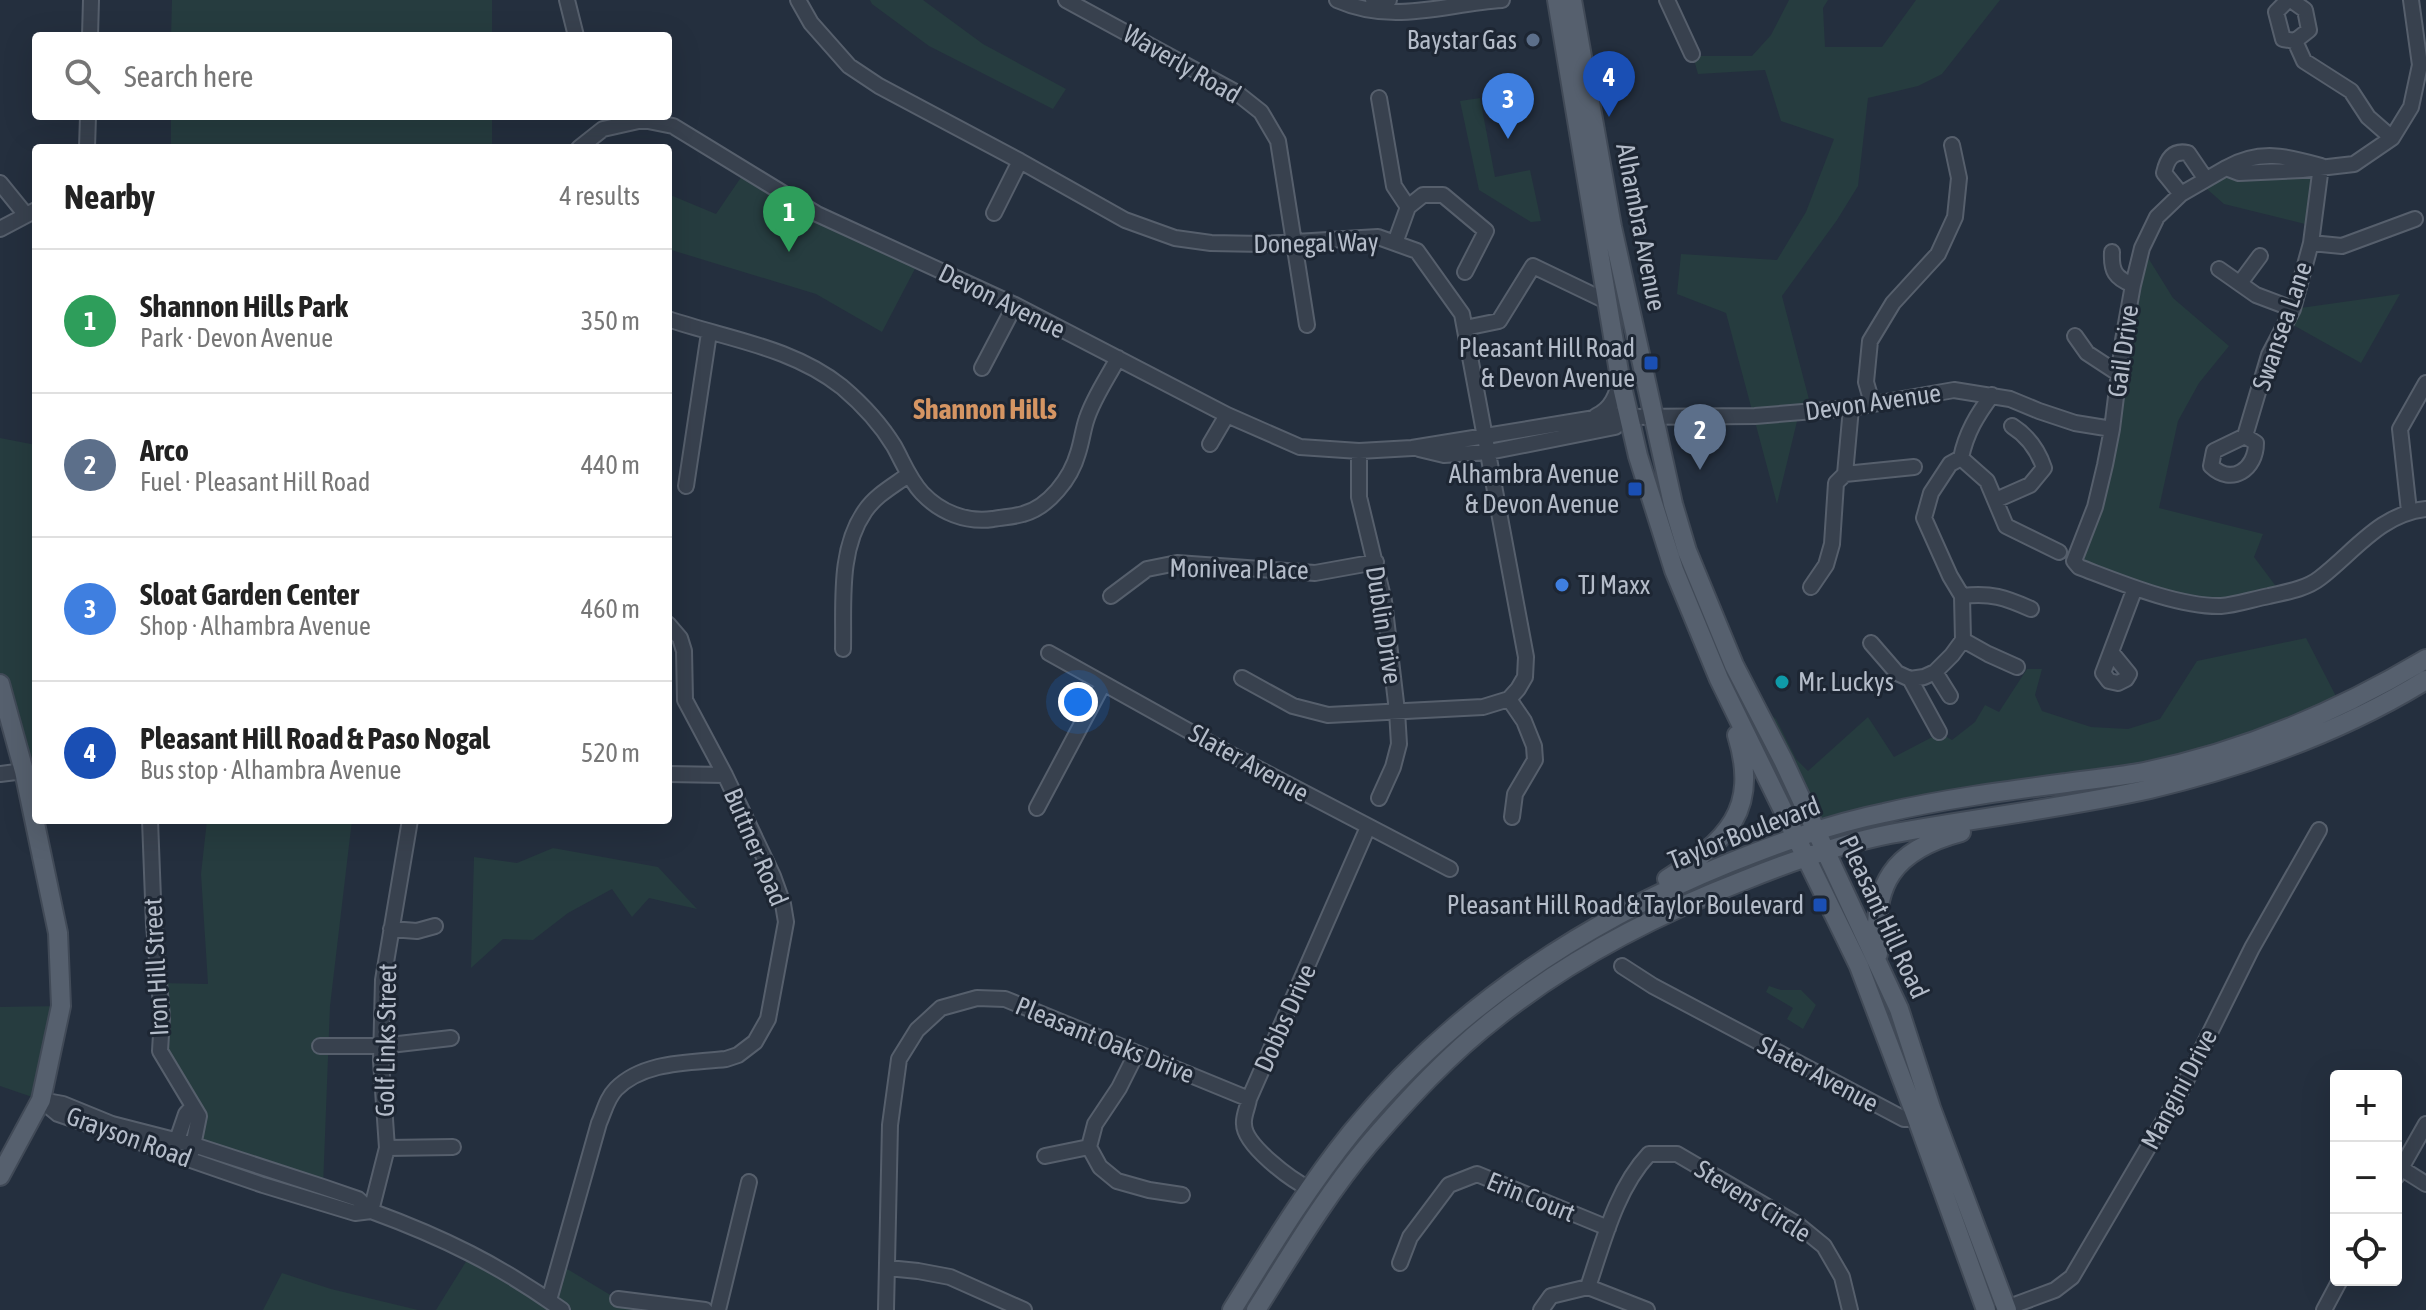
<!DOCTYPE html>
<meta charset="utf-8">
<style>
body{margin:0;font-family:"Asap Condensed",sans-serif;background:#f6f6f6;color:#222}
.controls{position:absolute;right:24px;bottom:24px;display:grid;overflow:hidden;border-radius:8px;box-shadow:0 8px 32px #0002}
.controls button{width:72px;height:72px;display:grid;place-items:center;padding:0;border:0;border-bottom:2px solid #e0e0e0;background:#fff;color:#222;font:40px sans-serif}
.you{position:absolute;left:1078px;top:702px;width:28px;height:28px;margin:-20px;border:6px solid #fff;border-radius:50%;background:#1a73e8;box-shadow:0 0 0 12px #1a73e833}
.badge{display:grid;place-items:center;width:52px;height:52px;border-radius:50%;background:#516482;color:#fff;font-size:26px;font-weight:700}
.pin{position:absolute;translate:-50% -66px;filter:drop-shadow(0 2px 4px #0008)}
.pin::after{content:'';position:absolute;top:42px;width:28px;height:24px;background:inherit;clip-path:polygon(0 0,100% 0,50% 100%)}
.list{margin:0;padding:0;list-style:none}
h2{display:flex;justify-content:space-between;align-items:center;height:104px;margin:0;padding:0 32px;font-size:34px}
h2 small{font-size:26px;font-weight:400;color:#767676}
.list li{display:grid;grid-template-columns:52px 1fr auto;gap:24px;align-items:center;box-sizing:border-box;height:144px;padding:0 32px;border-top:2px solid #e0e0e0}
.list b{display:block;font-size:30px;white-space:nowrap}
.list p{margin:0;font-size:26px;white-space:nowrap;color:#767676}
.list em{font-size:26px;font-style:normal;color:#767676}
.icon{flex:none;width:44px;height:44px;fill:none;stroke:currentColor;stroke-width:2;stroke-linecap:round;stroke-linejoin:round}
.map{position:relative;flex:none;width:2426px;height:1310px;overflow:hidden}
.search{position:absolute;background:#fff;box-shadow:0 8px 32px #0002;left:32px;top:32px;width:640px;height:88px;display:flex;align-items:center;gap:20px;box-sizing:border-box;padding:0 28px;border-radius:8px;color:#767676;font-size:30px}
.panel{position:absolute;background:#fff;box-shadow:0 8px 32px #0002;left:32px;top:144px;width:640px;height:680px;border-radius:8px}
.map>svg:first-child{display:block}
</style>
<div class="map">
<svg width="2426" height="1310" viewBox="0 0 2426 1310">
<rect width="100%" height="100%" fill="#242f3e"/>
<path fill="#263c3f" d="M172 0H492V36H171Z
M870 0H923L983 44 1066 89 1053 109 929 46 872 4Z
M1789 0H1828L1823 8 1825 47H1882L1916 0H2000L1942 74 1918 86 1868 98 1858 186 1837 220 1782 296 1812 411 1799 413 1777 504 1726 313 1677 294 1681 254 1777 260 1806 212 1834 139 1781 121 1765 70 1698 74 1693 56H1752L1771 35Z
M1480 98 1495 177 1530 170 1541 221 1531 222 1479 190 1460 101Z
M171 116H492V148H171Z
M2321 166 2313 226 2224 204 2199 182 2226 168Z
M746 170 919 261 882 332 816 294 668 249V194L716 214Z
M2142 248 2173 298 2229 346 2199 383 2178 421 2159 508 2263 534 2254 557 2281 593 2221 606 2079 567 2095 507Z
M2400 294 2361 363 2286 321 2293 309Z
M0 438 36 445V778L27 785 0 684Z
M2306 638 2340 704 2226 751 1815 830 1750 696 1776 719 1796 759 1808 771 1868 717 1894 757 1940 733 1952 740 1975 722 1985 705 1999 712 2027 669H2042L2035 695 2042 711 2091 727 2128 729 2160 719 2197 661Z
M207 820H352L330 1006 323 1187 195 1145 200 1115 160 1051 159 983 208 984 201 874Z
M553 848 658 867 697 909 649 898 632 917 612 889 568 913 533 940 503 939 471 968 474 857 517 863Z
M1769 986 1781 990H1801L1816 1005 1803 1029 1787 1019 1793 1008 1766 992Z
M61 1006 41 1100 0 1086V1007Z
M472 1252 548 1300 559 1264 617 1299 668 1310H436Z
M282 1273 331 1289 418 1310H263Z"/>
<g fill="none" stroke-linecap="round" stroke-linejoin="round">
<defs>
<path id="minor" d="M567 0 576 36
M798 0 811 23 849 66 879 86 1020 161 1125 220 1175 238 1211 243 1263 244 1378 237 1417 251 1462 314 1526 657 1525 677 1518 689 1509 699 1483 707 1328 715 1293 706 1242 678
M1066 0 1237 93 1261 112 1278 141 1307 325
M1337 0C1394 25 1443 4 1502 0
M1373 0H1389
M1667 0 1692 54
M2288 0 2276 12 2283 39 2295 41 2309 30 2305 10 2291 0
M90 36 91 0
M2295 41 2304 61 2351 91 2368 117 2392 138
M1379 98 1394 186 1408 207 1395 243
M87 148 88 116
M579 148 603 129 643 120 673 126 817 214 1015 305 1227 415 1300 447 1359 451 1412 448 1613 415 1628 417 1755 416 1851 408 1954 390 2010 399 2039 411 2075 423 2112 429
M2321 166C2286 156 2260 149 2226 168L2239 173 2302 170 2354 164 2392 138 2411 107 2420 65 2411 0
M2226 168 2181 194 2157 217 2142 248 2133 285 2123 340 2112 429 2105 465 2095 507 2074 561 2079 567C2119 582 2178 607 2221 606 2236 605 2253 599 2269 596 2286 592 2306 589 2320 578 2355 551 2380 514 2426 509
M0 183 26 215
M2181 194 2164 173C2167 159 2173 150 2188 153L2205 178
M1408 207 1423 195H1443L1486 231 1465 272
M994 213 1020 161
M0 229 36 210
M2311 243 2342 246 2415 219
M2112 252C2111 271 2115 278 2133 285
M2219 269 2256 295 2293 309
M2240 283 2260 256
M668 319C727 339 792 347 842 387 862 404 880 423 894 446 903 462 909 479 922 493 940 512 966 523 993 519 1003 517 1013 517 1023 514 1049 507 1071 478 1078 453 1082 441 1083 429 1087 418 1094 397 1108 377 1118 358
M1465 328 1499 321 1533 266 1608 302
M2075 336 2087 353 2119 374
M982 368 1015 305
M1992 395C1977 415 1966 433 1961 458L1987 481 2006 526 2059 552
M1872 403 1866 382 1870 341 1893 303 1938 254 1955 217 1959 178 1952 145
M1851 408 1845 474 1914 467
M1596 416C1612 409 1617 394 1620 379
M2245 436 2256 443C2256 469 2232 486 2211 466L2214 451 2245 436 2269 355 2293 309 2311 243 2321 166
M1210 444 1227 415
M1419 449 1444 455 1489 452 1615 427 1628 417
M1359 451V497L1384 601 1397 711 1399 744 1393 767 1379 798
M686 486 709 333
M1996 500 2030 485 2044 468C2038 450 2028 436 2012 426
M2409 511 2400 429 2426 383
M1811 587 1826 565 1832 544 1836 483 1845 474
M1111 596 1147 569 1177 563 1315 573 1376 562
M1962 596C1992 593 2004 597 2031 609
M1963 640 1988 654 2017 667
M1871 643 1897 673 1910 679 1924 677 1935 672 1952 655 1963 640 1962 596 1950 576 1924 518 1931 493 1950 464 1961 458
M843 649C844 603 838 550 865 511 876 495 893 486 908 475
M2111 652 2129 674 2126 679 2118 683 2109 681 2103 673 2135 588
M1049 653 1230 754 1450 869
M1935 672 1950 696
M1910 679 1939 732
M1509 699 1524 721 1534 746 1535 760 1515 794 1512 817
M0 774 24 771
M668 774 725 775
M1037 808 1103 684
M150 820 154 925 162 1017 160 1051 193 1106
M410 820 383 980 381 1061 387 1148 371 1211C442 1237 500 1265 562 1310
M391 929 417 931 435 926
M1622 966 1653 986 1904 1119H1917L1924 1113
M320 1046H381L451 1038
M1136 1054 1119 1088 1095 1124 1089 1147 1100 1167 1117 1181 1149 1190 1182 1195
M41 1100 63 1104 112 1124 194 1145 323 1187 358 1199 371 1211 355 1213 263 1185 58 1114Z
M387 1148 453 1147
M174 1149 186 1114 193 1106 199 1116 192 1151
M1045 1156 1089 1147
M2396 1165 2426 1184
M2396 1177 2426 1124
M1310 1189C1291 1180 1244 1145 1244 1124 1243 1116 1248 1107 1249 1099L1368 827
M1400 1263 1410 1237 1449 1185 1477 1174 1608 1228
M888 1268 918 1271 950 1277 1024 1310
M618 1299 705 1310
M549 1300 599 1123C604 1112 607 1098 616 1089 644 1061 689 1063 726 1059L738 1055 755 1042 768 1019 786 922 783 904 773 876 725 775 685 700 684 651 680 638 668 624
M718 1310 749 1182
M886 1310 890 1125 899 1059 917 1030 941 1008 977 998 1005 999 1249 1099
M1541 1310 1551 1296 1588 1287
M1647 1310 1588 1287C1603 1243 1616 1189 1649 1154H1677L1797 1224 1824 1246 1842 1277 1850 1310
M2001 1310 2055 1290 2072 1277 2180 1093 2252 948 2319 830
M2324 1310 2340 1280"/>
<path id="major" d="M1557 0 1620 378 1638 456 1674 570 1719 679 1859 966 1917 1119 1986 1310
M1572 0 1612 227 1673 504 1687 551 1734 665 1783 760 1899 1009 1931 1108 2007 1310
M0 684 24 771 58 933 61 1006 41 1100 0 1176
M1667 879C1727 841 1760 810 1737 735
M1878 954C1871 884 1893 850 1961 832
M1232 1310C1270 1249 1306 1189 1351 1133 1452 1009 1581 923 1729 863 1779 843 1830 824 1884 813 1944 799 2005 791 2066 783 2092 779 2118 777 2144 772 2243 752 2339 711 2426 659
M1256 1310C1292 1253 1326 1195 1369 1144 1408 1099 1450 1053 1497 1017 1571 958 1657 914 1745 880 1792 861 1840 844 1890 834 1975 818 2065 808 2150 789 2246 766 2342 732 2426 680"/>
</defs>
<use href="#minor" stroke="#565f6c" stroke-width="18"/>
<use href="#major" stroke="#414a57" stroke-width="22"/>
<use href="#minor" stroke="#38414e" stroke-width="14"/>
<use href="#major" stroke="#56606e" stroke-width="18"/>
</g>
<circle fill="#5c6f8a" stroke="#1d2633" stroke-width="3" cx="1533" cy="40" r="8"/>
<g fill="#1a4fb4" stroke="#1d2633" stroke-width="3">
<rect x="1643" y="355" width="16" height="16" rx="4"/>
<rect x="1627" y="481" width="16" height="16" rx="4"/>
<rect x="1812" y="897" width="16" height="16" rx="4"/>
</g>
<circle fill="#3f7fe0" stroke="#1d2633" stroke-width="3" cx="1562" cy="585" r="8"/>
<circle fill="#0f9aa8" stroke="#1d2633" stroke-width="3" cx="1782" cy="682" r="8"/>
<g text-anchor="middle" stroke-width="6" stroke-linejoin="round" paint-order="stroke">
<g font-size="26" fill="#b4bcc9" stroke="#1d2633" text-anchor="end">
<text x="1517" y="49">Baystar Gas</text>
<text x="1635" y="357">Pleasant Hill Road<tspan x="1635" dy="30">&amp; Devon Avenue</tspan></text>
<text x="1619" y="483">Alhambra Avenue<tspan x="1619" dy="30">&amp; Devon Avenue</tspan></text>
<text x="1578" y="594" text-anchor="start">TJ Maxx</text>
<text x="1798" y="691" text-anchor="start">Mr. Luckys</text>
<text x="1804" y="914">Pleasant Hill Road &amp; Taylor Boulevard</text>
</g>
<g font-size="26" fill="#b4bcc9" stroke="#1d2633">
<text transform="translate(1182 64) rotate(30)" y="9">Waverly Road</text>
<text transform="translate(1641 227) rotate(79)" y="9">Alhambra Avenue</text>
<text transform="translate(1316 243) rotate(-1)" y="9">Donegal Way</text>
<text transform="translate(1002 301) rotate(26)" y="9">Devon Avenue</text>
<text transform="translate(2282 326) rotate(-71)" y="9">Swansea Lane</text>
<text transform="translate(2123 351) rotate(-82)" y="9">Gail Drive</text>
<text transform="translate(1873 402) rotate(-8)" y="9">Devon Avenue</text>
<text transform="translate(1239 569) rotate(1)" y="9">Monivea Place</text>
<text transform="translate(1384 625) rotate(81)" y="9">Dublin Drive</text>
<text transform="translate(1249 763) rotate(29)" y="9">Slater Avenue</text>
<text transform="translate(1744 833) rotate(-21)" y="9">Taylor Boulevard</text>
<text transform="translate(756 847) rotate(67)" y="9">Buttner Road</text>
<text transform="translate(1884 917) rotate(65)" y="9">Pleasant Hill Road</text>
<text transform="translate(156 967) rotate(-93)" y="9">Iron Hill Street</text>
<text transform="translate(1285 1018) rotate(-66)" y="9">Dobbs Drive</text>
<text transform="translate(386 1040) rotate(-89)" y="9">Golf Links Street</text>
<text transform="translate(1105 1040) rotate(22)" y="9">Pleasant Oaks Drive</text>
<text transform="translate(1818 1074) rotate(28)" y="9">Slater Avenue</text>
<text transform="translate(2179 1089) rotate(-62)" y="9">Mangini Drive</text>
<text transform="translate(129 1137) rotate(20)" y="9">Grayson Road</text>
<text transform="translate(1531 1197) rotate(22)" y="9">Erin Court</text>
<text transform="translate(1753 1201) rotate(32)" y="9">Stevens Circle</text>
</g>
<g font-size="28" font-weight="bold" fill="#d59563" stroke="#1d2633">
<text x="985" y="419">Shannon Hills</text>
</g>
</g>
</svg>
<div class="controls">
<button>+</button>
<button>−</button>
<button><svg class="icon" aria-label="locate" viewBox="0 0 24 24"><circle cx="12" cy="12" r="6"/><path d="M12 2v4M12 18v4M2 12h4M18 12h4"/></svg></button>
</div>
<div class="you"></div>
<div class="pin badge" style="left:789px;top:252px;background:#2e9e5b">1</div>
<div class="pin badge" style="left:1700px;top:470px;background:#5c6f8a">2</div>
<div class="pin badge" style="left:1508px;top:139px;background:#3f7fe0">3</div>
<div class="pin badge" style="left:1609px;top:117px;background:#1a4fb4">4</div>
<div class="search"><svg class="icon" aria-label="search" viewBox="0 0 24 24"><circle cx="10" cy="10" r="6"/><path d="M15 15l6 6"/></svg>Search here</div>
<section class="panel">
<h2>Nearby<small>4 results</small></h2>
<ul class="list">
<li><span class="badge" style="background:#2e9e5b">1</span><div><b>Shannon Hills Park</b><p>Park · Devon Avenue</p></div><em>350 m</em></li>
<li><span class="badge" style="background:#5c6f8a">2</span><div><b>Arco</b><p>Fuel · Pleasant Hill Road</p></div><em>440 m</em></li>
<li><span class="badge" style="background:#3f7fe0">3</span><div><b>Sloat Garden Center</b><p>Shop · Alhambra Avenue</p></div><em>460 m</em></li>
<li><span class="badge" style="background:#1a4fb4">4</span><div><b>Pleasant Hill Road &amp; Paso Nogal</b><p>Bus stop · Alhambra Avenue</p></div><em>520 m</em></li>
</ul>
</section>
</div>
